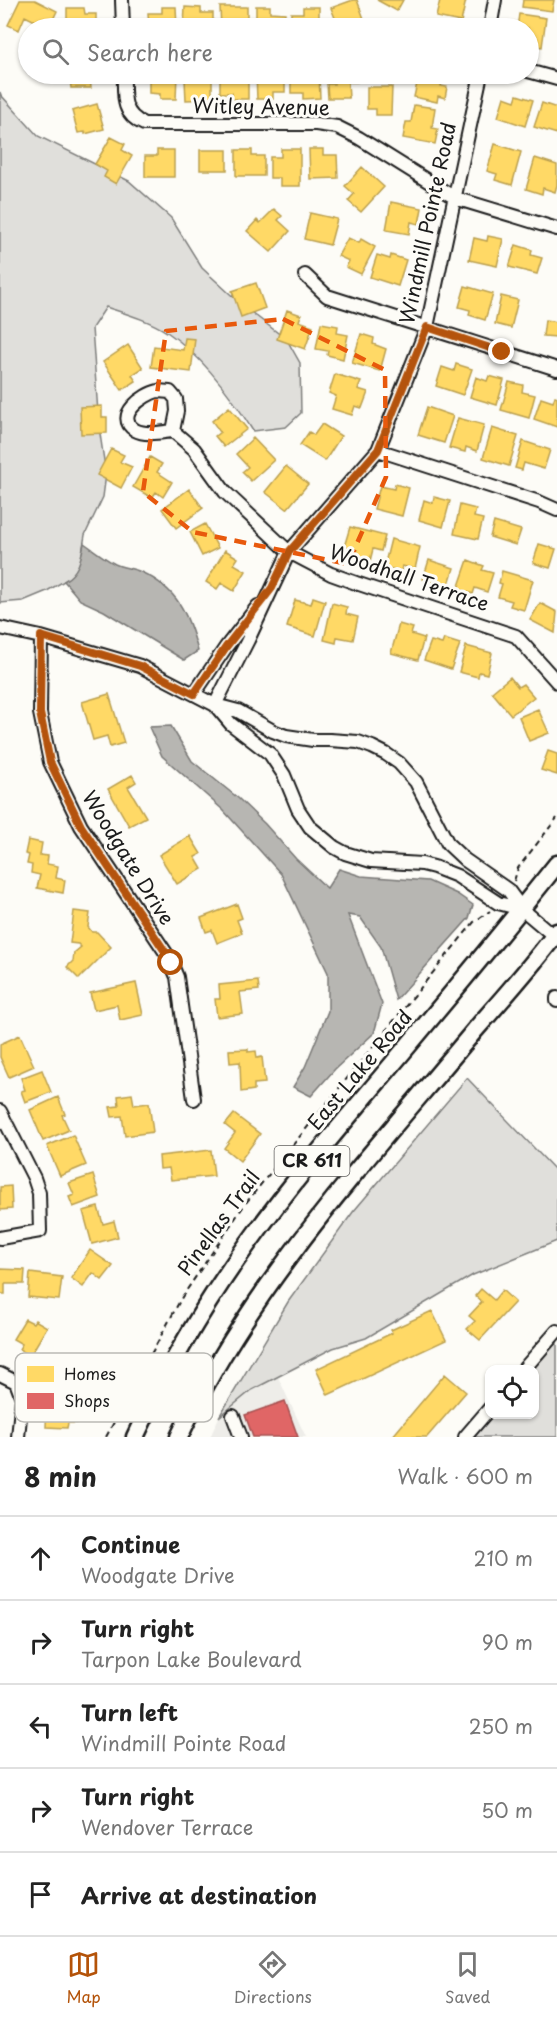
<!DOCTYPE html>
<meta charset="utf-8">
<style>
body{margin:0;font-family:"Playpen Sans",sans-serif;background:#f6f6f6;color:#222}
.controls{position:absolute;right:18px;bottom:18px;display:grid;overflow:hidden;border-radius:12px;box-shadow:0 2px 4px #0004}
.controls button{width:54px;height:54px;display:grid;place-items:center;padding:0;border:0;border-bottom:2px solid #e0e0e0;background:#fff;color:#222;font:30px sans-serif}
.stop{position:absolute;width:18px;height:18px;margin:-14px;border:4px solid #b45309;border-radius:50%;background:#fff}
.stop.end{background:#b45309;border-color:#fff;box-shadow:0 2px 6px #0008}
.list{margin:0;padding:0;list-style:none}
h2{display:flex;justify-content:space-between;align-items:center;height:78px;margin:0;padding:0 24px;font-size:26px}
h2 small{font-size:20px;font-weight:400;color:#767676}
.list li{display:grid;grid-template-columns:39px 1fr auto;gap:18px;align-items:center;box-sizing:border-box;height:84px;padding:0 24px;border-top:2px solid #e0e0e0}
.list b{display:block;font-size:22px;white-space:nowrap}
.list p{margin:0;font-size:20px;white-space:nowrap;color:#767676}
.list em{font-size:20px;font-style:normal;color:#767676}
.icon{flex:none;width:33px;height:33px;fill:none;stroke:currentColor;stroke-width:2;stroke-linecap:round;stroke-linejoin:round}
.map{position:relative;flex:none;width:557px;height:1437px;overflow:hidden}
.search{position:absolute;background:#fff;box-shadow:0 2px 4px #0004;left:18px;right:18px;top:18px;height:66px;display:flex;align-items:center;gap:15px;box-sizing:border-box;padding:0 21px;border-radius:33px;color:#767676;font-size:22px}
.sheet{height:498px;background:#fff}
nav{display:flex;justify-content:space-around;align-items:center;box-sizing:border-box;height:84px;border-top:2px solid #e0e0e0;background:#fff;font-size:16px;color:#767676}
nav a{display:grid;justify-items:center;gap:3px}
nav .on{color:#b45309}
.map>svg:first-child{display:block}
</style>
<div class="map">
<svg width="557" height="1437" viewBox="0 0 557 1437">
<rect width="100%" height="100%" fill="#fdfcf7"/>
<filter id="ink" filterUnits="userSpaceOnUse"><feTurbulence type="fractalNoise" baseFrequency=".0167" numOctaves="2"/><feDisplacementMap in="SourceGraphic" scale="12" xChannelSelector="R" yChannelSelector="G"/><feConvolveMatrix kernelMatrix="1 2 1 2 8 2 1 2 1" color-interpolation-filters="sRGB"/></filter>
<g filter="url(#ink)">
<path fill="#eeede9" d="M278 1377 306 1437H210L219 1417 252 1390Z"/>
<path fill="#e0dfdb" stroke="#7e7e7c" stroke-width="1.5" d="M0 92 1 95 38 136 129 181 171 218 202 268 242 305 287 340 300 363 301 413 286 427 253 431C231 395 202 356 167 332 148 320 127 314 106 307L92 328 99 427 106 474 103 497 85 535 80 565 71 577 47 591 23 601 0 603Z
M467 1078 557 1172V1241L473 1275 366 1338 333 1348 252 1390 219 1417 288 1302 353 1212Z
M557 1341V1437H473L493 1415 534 1414V1370L532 1369Z"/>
<path fill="#b7b6b2" stroke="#797876" stroke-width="1.5" d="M84 543C94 550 104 558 115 564 123 568 133 568 141 572 178 589 188 614 198 651L184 660 104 611 80 600 64 581C79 572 81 559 84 543Z
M171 726 192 761 238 798 265 824 296 859 327 888 339 869 361 876 428 881 457 894 473 905 469 918 396 1000 381 947 360 917 348 915 382 1004 374 1033 335 1069 311 1096 293 1087 305 1067 328 1011V973L281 874 223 810 162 756 149 727Z"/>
<path fill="#ffd966" stroke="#bba050" stroke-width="1.5" d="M20 0H35L57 11 49 28 25 16 19 30 8 25Z
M353 0H357L366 24 353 28H339L331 8Z
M377 0H403L397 11Z
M440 0H466L461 22 436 17Z
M523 0H554L552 11 522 7Z
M256 6H270V12L285 13 284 28H256Z
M162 7H176L177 28H149L148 13H162Z
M185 7 201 8V13H213V28H184Z
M220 7H247V28H221Z
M303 7H319V28H291V13H303Z
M67 8H84L85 14H96V28H67Z
M519 14 546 18 542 47 528 45V28H517Z
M67 74H97V76H90L91 88H71L70 79H67Z
M149 74H177L176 99H160V94L149 93Z
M220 74H248V99H232V93H220Z
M256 74H285V92H273V99H257Z
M291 74H319L320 98 303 99V93H291Z
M333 74H356L357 82H348L349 98H328L327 84H334Z
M419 74H444L441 86 447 87 445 98 438 96 437 102 414 97Z
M212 79V99L186 100 185 80Z
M367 87H392L391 115H376V109H367Z
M517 95 533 100 525 126 498 117 504 97 515 101Z
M542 103 557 108V134L534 127Z
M97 104 104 129 85 134V132L78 133 72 111Z
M414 105 435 108 432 128 438 129 435 144 403 138 406 122H411Z
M111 137 125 144 122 150 132 156 116 184 104 177 107 171 95 164Z
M495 144 521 152 512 185 495 180 497 174 487 171Z
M281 149H300V186H280V178H270V157H281Z
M309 149H323V155H337L338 178 310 179Z
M157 150H174V177H145V156H157Z
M200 150H227V170H200Z
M236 150H252V156H264V176H236Z
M535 158 557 165V185L555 192 543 188 542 194 526 189Z
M362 167 384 187 361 212 348 201 354 194 345 186Z
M391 202 422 208 419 224 411 222 409 234 386 230Z
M274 209 282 216 278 220 290 231 271 252 247 231 257 220 260 223Z
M310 213 337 219 330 245 304 239Z
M488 236 503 239 497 266 469 260 474 238 487 241Z
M348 238 359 243 361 239 375 247 361 274 346 267 349 261 338 256Z
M516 245 532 250 531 255 542 258 537 274 509 267Z
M377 255 390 259 391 255 406 260 398 286 370 277Z
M256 283 265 308 241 317 232 291Z
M465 286 493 294 485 320 469 315 470 310 459 307Z
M501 296 518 300 511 328 495 324Z
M287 310 301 315 299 321 313 326 305 349 277 339Z
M545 320 557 322V337L543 336Z
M321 323 338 326 337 333 348 335 343 359 327 355 328 351 316 349Z
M361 334 374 338 373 344 386 349 380 371 352 363Z
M185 338 195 339 191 372 151 367 154 346 183 350Z
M128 345 143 368 132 375 136 381 122 390 103 362Z
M456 364 472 369 463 395 436 386 442 367 454 371Z
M335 374 361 382 358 389 368 392 362 408 355 406 352 415 332 409 336 396 329 393Z
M489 376 504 380 497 405 470 397 476 377 487 381Z
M509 382 523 385 522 392 535 395 529 418 501 410Z
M555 396 557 397V427L534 419 541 398 553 402Z
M102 406V417H107V433L81 434 80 407Z
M229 407 247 429 224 447 215 436 220 432 212 421Z
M427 407 453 416 444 443 418 435Z
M458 418 484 425 477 451 466 447 465 452 449 448Z
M322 424 341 436 325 461 300 445 309 432 314 435Z
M492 428 518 436 509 466 483 458Z
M253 438 274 460 251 481 242 472 248 467 236 454Z
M523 441 550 450 544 469 524 463 522 470 515 468Z
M111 449 124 455 120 462 132 467 121 488 97 475Z
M150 457 162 464 157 472 172 482 163 497 156 492 152 498 133 487Z
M286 466 308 484 287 509 265 492Z
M395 484 409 488 402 516 374 509 380 486 394 489Z
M189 489 203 508 176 528 162 509Z
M434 497 450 501 443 527 419 520 424 500 433 503Z
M460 505 476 509 474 517 483 519 478 539 454 534Z
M494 522 521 530 516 545 490 537Z
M205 524 218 548 202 556 190 532Z
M350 527 385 536 381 551 373 549 370 561 355 557 357 550 344 547Z
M391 539 420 547 415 569 402 566 401 571 384 567Z
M539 544 556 549 550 568 533 563Z
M225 550 238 558 234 564 246 571 234 591 221 583 217 589 206 582Z
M429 560 454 568 448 587 423 579Z
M468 560 484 566 482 570 493 573 487 592 475 588 473 594 458 589Z
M502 571 533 580 524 610 510 606 512 601 498 597 502 584 499 583Z
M313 597 325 601 315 636 287 627 295 600 311 604Z
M332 603 347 607 346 614 358 617 353 640 337 637 336 643 324 640Z
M540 603 557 612 555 633 530 620Z
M399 624 413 628 411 634 424 638 418 660 391 653Z
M444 639 460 644 451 669 424 660 431 641 442 644Z
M466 646 492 653 487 674 479 672 478 677 459 672Z
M510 677 518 687 523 684 534 697 511 715 492 692Z
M109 694 124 743 110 747 107 736 93 740 82 702Z
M538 709 549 733 529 741 519 717Z
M548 751 557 754V775L541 770Z
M132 775 136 782 128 787 146 817 129 826 108 789Z
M190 836 201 854 195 857 202 869 177 884 159 855Z
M28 840 42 843 40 855 48 856 47 864 58 866 56 878 65 880 63 893 37 888 40 875 31 873 32 865 27 864 29 855 25 854Z
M237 904 242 918 237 920 242 933 217 943 212 930 206 932 201 918Z
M74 911 90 913 88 927 92 932H97L111 947 79 979 67 967 73 961 74 953 81 947 78 944 70 943Z
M258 981 259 990 240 992 243 1014 217 1017 215 999H220L219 985Z
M136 983 143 1015 120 1020 117 1005 94 1010 90 993Z
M20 1035 34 1066 9 1077 0 1057V1044Z
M248 1049V1052L256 1051 257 1058 262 1057 265 1083 254 1084V1090L241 1092 240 1062 230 1063 229 1050Z
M42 1070 51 1092 25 1102 21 1091 25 1090 21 1078Z
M132 1094 134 1105 149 1103 153 1132 125 1136 122 1116 112 1117 110 1107 119 1106 118 1096Z
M58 1097 65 1114 62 1115 69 1130 43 1141 30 1110Z
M234 1114 260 1134 240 1161 224 1148 235 1133 225 1125Z
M73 1135 86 1165 60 1176 47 1146Z
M211 1150 214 1176 171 1180 169 1168 160 1169 159 1156Z
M93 1175 100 1197 73 1207 69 1197 74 1195 69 1183Z
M11 1186 12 1209 0 1210V1187Z
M98 1207 103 1224 114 1221 118 1237 92 1244 83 1211Z
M90 1250 113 1266 102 1280 93 1273 83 1287 71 1278Z
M0 1269 25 1270 24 1284H5V1294H0Z
M30 1273 62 1277 59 1300 28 1297Z
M481 1289 494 1300 502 1290 515 1302 480 1340 467 1329 475 1321 469 1316 482 1302 475 1296Z
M432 1311 446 1340 328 1395 316 1369 392 1333 391 1330Z
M25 1319 33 1323 35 1320 47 1327 30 1356 19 1349 22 1344 13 1339Z
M445 1374 466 1392 427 1437H392Z
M47 1402 65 1403V1410L78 1411 77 1423H68L67 1428 46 1427Z"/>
<path fill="#e06666" stroke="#a55050" stroke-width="1.5" d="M285 1401 298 1437H253L245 1415Z"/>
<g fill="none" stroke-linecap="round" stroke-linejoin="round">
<defs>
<path id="minor" d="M122 0 123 28
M490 28 495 0
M528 71 557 79
M124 74C124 95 121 114 144 124H316L337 127 359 138 455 198 557 229
M305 275 327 296 557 369
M158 391 170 392 176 399 177 411 173 431C162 432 146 436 135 430 113 416 144 394 158 391Z
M173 431 194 449 225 492 289 552 331 574 356 583 516 636 557 682
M378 450 539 502 557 510
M0 628 41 637 140 666 215 705 238 711 273 731 286 736 313 740H330L358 742 372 747 386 754 399 763 416 782 448 844 465 860 508 890 522 909 554 936 557 937
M41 637 40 713 50 762 81 826 168 956 177 977 194 1099
M194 694 226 647 258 606
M215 705 248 640 289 552 378 450 427 327 481 74
M215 705 231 724 270 754 284 775 298 809 310 827 334 847 345 853 371 861 422 864 434 867 457 876 498 903 522 909
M557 998V1001
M0 1111 34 1178 39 1193 40 1231 0 1238
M523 1370 557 1331
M0 1374 16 1382 22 1398 18 1437
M16 1382 103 1376
M233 1416 241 1437
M465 1437 490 1408"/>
<path id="major" d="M135 1437C166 1370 204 1305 247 1245 295 1178 349 1116 401 1054 454 991 506 928 557 864
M179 1437C251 1283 368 1159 475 1030 503 998 532 966 557 932"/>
</defs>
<use href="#minor" stroke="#1c1c1c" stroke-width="16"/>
<use href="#major" stroke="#1c1c1c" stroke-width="21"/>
<path stroke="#1c1c1c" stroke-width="2" stroke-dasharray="6 4.5" stroke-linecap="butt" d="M514 881 518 868 557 818
M106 1437 182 1297 245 1204 474 922 490 911"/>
<use href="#minor" stroke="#fdfcf7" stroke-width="12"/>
<use href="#major" stroke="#fdfcf7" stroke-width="16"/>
</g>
</g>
<g fill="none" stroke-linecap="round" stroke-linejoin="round" filter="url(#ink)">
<path stroke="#b45309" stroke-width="8" d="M171 963 168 956 81 826 50 762 40 713 41 636 140 666 194 694 226 647 272 588 289 552 378 450 427 327 502 352"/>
</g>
<path fill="none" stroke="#e8590c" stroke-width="4.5" stroke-dasharray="12 8" stroke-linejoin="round" d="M283 319 385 370 386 477 348 564 193 532 143 492 166 331Z"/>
<g text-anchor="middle" stroke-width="6" stroke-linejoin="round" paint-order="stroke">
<rect fill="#fdfcf7" stroke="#605f5e" stroke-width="1.5" x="274.5" y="1146" width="75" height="30" rx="4.5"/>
<g font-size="18" font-weight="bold" fill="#1c1c1c">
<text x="312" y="1167">CR 611</text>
</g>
<g font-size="20" fill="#1c1c1c" stroke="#fdfcf7">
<text transform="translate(261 107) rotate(1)" y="7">Witley Avenue</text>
<text transform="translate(428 223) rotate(-78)" y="7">Windmill Pointe Road</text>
<text transform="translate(409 578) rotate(19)" y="7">Woodhall Terrace</text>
<text transform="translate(128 858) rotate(58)" y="7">Woodgate Drive</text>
<text transform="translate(360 1070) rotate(-50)" y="7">East Lake Road</text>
<text transform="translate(219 1223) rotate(-54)" y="7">Pinellas Trail</text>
</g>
</g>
<rect x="15" y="1353" width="198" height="69" rx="9" fill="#fdfcf7" stroke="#bab9b5" stroke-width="1.5"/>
<rect x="27" y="1366" width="27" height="16" fill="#ffd966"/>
<rect x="27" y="1393" width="27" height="16" fill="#e06666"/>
<g font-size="16" fill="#1c1c1c">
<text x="64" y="1380">Homes</text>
<text x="64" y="1407">Shops</text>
</g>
</svg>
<div class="controls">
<button><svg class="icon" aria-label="locate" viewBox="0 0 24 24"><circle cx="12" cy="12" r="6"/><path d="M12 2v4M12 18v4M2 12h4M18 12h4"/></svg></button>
</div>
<div class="stop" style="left:171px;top:963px"></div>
<div class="stop end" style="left:502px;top:352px"></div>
<div class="search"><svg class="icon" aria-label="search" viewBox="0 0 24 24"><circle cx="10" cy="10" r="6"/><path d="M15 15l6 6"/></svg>Search here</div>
</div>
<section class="sheet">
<h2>8 min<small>Walk · 600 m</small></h2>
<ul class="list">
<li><svg class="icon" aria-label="ahead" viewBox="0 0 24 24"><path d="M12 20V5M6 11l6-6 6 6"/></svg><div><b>Continue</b><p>Woodgate Drive</p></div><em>210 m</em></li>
<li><svg class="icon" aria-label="right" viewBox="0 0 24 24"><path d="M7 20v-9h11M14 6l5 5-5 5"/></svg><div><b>Turn right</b><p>Tarpon Lake Boulevard</p></div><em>90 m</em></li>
<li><svg class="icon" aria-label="left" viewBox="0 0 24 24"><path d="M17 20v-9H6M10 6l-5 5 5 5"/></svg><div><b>Turn left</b><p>Windmill Pointe Road</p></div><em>250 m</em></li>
<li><svg class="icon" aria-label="right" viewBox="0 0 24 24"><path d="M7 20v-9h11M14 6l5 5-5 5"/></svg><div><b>Turn right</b><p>Wendover Terrace</p></div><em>50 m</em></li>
<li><svg class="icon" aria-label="arrive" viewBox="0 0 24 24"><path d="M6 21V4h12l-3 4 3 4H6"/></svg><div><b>Arrive at destination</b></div></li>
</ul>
</section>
<nav>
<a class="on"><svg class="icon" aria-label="map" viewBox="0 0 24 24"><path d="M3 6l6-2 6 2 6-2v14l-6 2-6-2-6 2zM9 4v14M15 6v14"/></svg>Map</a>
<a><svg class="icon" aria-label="directions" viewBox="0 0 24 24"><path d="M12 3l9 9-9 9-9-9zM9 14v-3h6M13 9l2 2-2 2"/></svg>Directions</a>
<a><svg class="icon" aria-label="saved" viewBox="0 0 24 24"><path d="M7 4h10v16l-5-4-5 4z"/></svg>Saved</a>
</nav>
